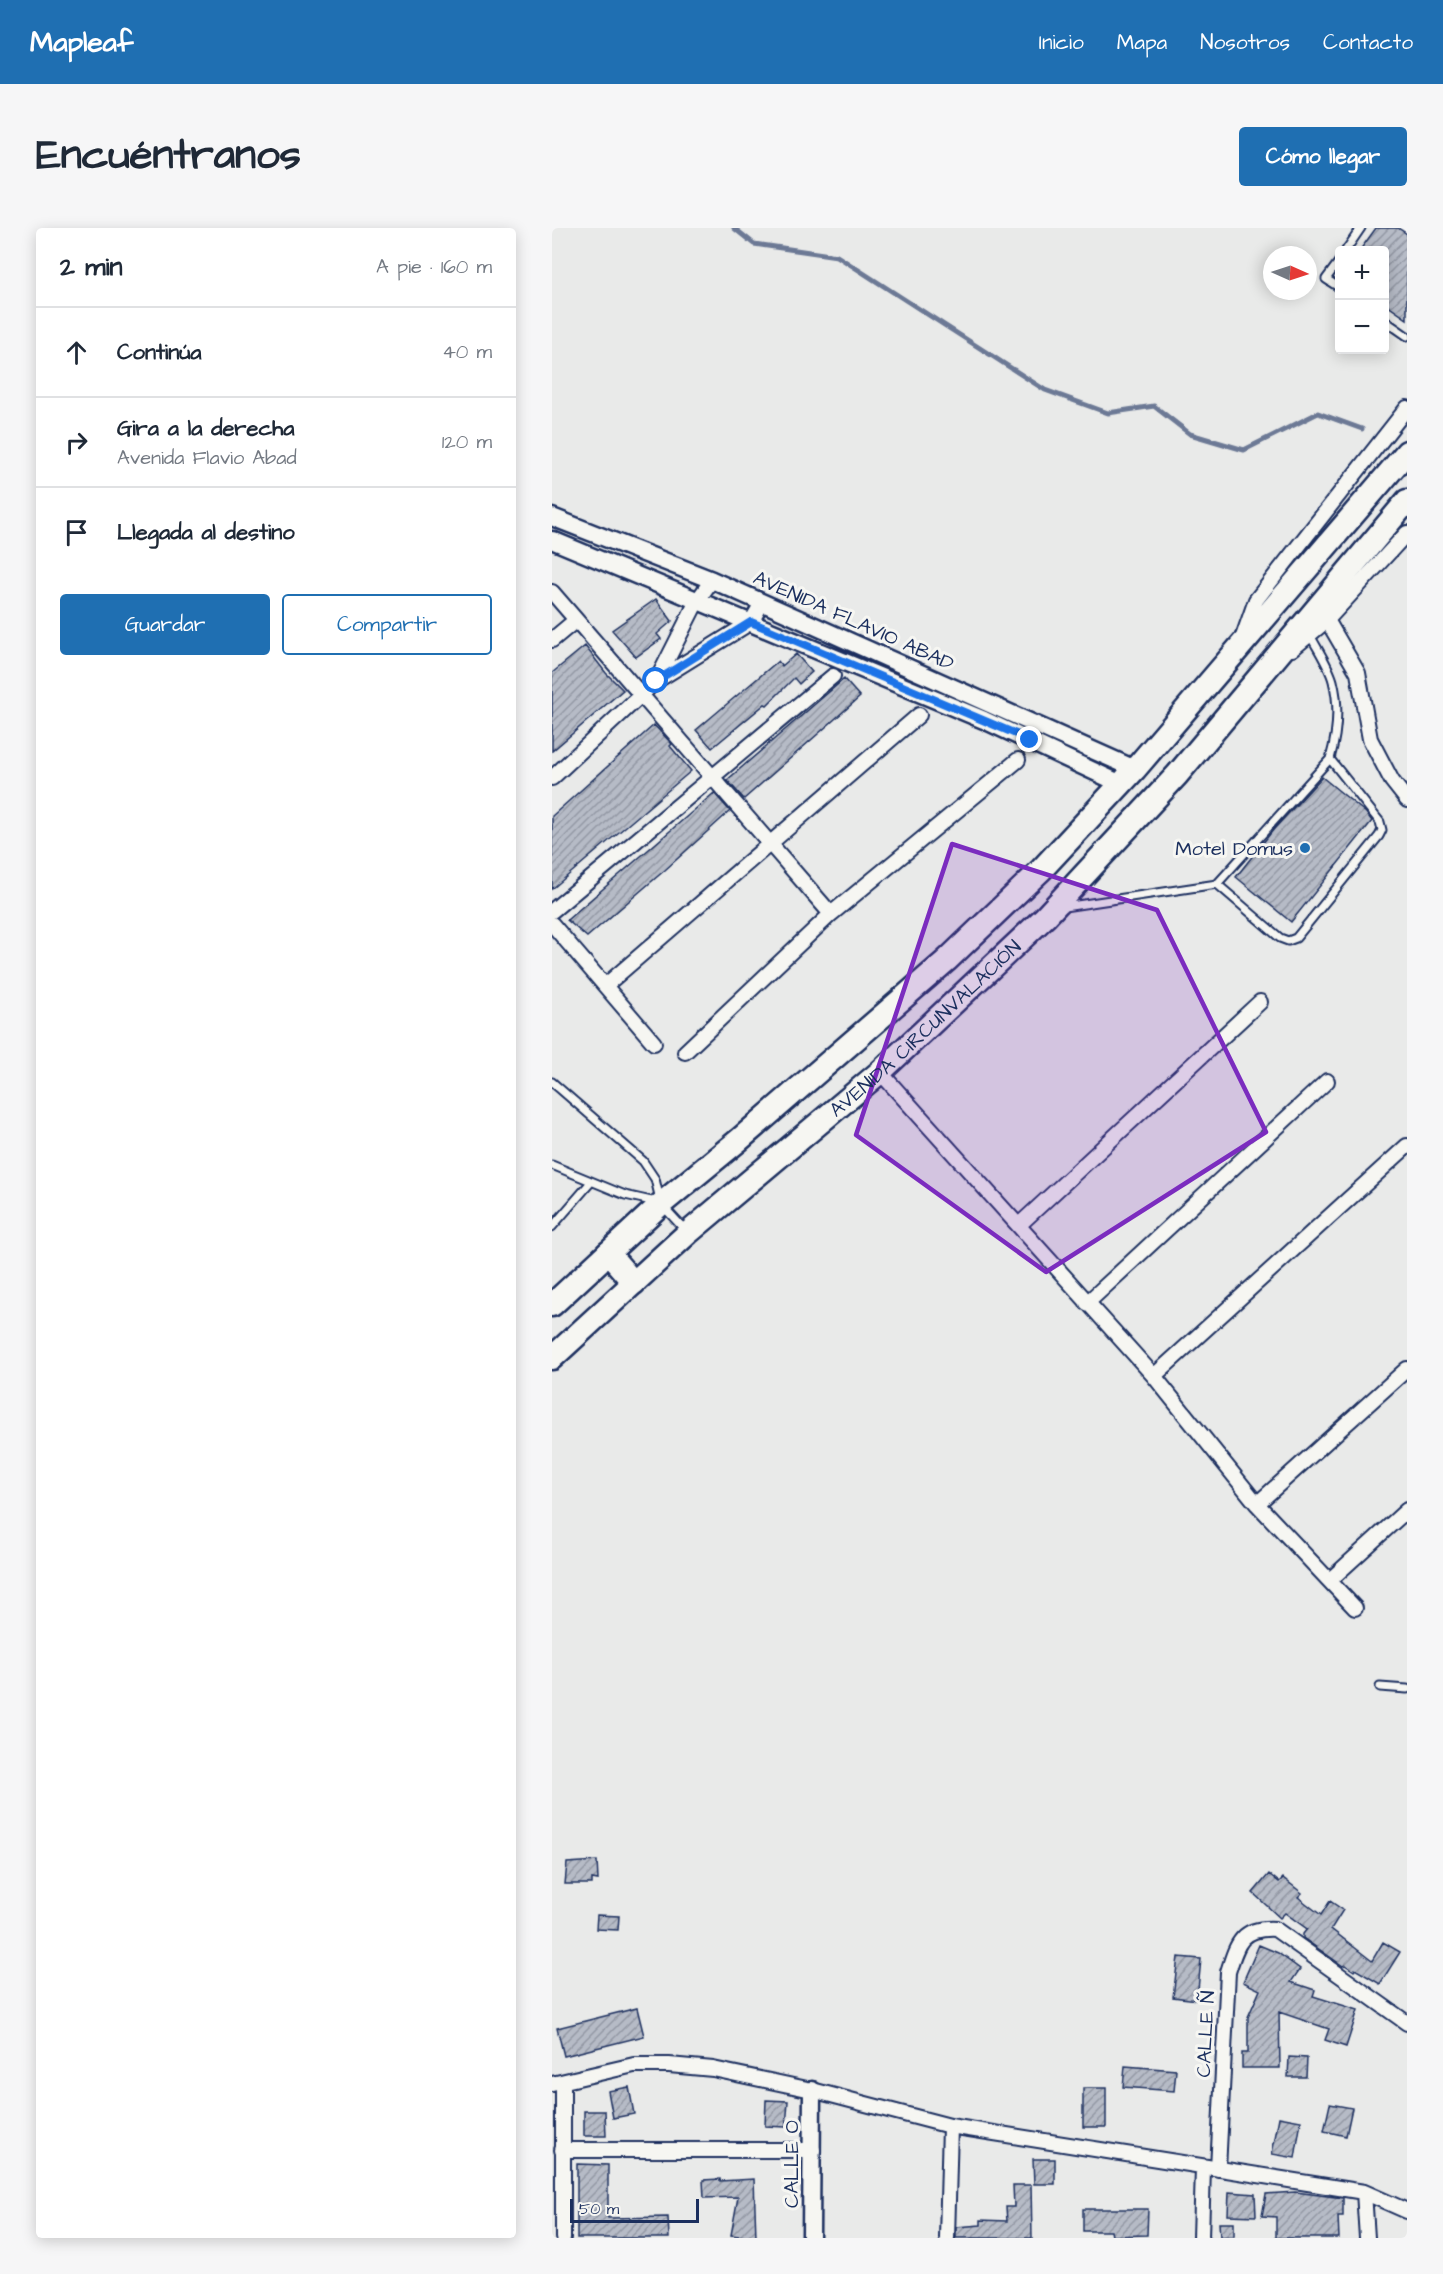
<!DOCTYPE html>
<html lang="es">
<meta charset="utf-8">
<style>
body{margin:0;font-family:"Architects Daughter",sans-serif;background:#f6f6f7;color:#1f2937}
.controls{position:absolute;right:18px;top:18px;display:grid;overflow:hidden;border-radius:6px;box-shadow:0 3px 15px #0003}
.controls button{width:54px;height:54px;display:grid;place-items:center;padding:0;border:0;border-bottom:2px solid #e0e1e3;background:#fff;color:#1f2937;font:30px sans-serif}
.compass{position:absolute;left:711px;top:18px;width:54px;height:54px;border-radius:50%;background:#fff;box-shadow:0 3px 15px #0003;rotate:93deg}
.scale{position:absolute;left:18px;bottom:15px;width:129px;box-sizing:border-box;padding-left:6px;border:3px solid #1b2f5e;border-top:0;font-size:16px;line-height:21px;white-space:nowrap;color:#1b2f5e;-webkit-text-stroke:4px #f6f6f2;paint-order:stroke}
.stop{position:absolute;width:18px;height:18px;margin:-14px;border:4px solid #1a73e8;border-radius:50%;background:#fff}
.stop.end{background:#1a73e8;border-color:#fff;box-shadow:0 2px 6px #0008}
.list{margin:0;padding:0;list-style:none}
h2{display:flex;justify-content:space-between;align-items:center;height:78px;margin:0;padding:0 24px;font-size:26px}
h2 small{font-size:20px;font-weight:400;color:#747a83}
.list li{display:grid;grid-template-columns:39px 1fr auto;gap:18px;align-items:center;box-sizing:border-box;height:90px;padding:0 24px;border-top:2px solid #e0e1e3}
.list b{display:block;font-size:22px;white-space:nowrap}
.list p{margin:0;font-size:20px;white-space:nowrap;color:#747a83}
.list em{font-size:20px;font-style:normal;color:#747a83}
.actions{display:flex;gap:12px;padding:18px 24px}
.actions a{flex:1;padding:14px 0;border:2px solid #1f6fb2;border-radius:6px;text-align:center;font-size:21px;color:#1f6fb2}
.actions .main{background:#1f6fb2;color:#fff}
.icon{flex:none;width:33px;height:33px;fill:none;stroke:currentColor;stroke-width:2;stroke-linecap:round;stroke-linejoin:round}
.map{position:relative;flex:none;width:855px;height:2010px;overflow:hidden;border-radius:6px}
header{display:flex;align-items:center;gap:36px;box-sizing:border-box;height:84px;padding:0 30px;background:#1f6fb2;color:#fff}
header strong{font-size:28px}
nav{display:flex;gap:33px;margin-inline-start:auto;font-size:21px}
.intro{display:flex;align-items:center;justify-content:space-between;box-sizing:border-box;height:144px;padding:0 36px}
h1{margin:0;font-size:42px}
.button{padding:15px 27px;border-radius:6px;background:#1f6fb2;color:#fff;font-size:21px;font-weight:700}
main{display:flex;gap:36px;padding:0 36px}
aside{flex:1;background:#fff;border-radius:6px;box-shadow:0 3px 15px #0003}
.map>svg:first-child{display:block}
</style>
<header>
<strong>Mapleaf</strong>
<nav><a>Inicio</a><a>Mapa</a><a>Nosotros</a><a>Contacto</a></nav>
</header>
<div class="intro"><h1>Encuéntranos</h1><a class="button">Cómo llegar</a></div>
<main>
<aside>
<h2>2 min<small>A pie · 160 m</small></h2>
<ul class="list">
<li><svg class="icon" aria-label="ahead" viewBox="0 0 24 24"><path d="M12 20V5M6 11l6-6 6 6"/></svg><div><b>Continúa</b></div><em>40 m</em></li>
<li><svg class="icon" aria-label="right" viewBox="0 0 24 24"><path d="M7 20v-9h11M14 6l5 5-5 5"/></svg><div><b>Gira a la derecha</b><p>Avenida Flavio Abad</p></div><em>120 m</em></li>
<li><svg class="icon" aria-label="arrive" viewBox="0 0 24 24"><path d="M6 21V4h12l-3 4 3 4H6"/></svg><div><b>Llegada al destino</b></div></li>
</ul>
<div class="actions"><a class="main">Guardar</a><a>Compartir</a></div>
</aside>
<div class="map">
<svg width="855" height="2010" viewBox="0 0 855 2010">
<defs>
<pattern id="building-hatch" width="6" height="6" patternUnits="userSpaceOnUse" patternTransform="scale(1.5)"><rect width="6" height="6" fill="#b6bbc6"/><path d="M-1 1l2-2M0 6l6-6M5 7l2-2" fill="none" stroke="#9398a4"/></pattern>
</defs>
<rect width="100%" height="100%" fill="#e9eae9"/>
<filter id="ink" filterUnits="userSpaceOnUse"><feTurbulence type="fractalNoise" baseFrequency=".0167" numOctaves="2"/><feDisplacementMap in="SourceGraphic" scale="12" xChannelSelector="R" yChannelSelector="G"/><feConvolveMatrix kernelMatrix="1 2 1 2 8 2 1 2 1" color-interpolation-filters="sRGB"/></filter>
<g filter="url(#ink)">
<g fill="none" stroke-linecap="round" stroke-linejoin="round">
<path stroke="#6c7995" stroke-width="5" d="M182 0 202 16 285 28 493 162 556 185 602 178 638 206 692 222 766 185 810 201"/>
</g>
<path fill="url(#building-hatch)" stroke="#1b2f5e" stroke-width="1.5" d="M824 0H846L855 6V91L832 75V22H808Z
M104 371 120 393 105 406 109 411 84 429 60 402Z
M33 418 54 445 71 462 0 523V445Z
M244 426 260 444 247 456 242 450 215 477 213 476 160 520 144 502 226 433 230 438Z
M292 451 308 469 192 571 175 552Z
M102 497 120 516 118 518 139 543 0 661V588Z
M770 549 814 585 820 593 739 694 684 649 722 601Z
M162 565 178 583 113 642 35 709 15 692Z
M45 1633 46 1652 40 1651V1656H13L15 1635Z
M717 1646 727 1654 731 1650 750 1665 746 1669 769 1687 778 1673 791 1682 779 1701 820 1733 831 1714 848 1724 828 1756 803 1741 802 1743 793 1737 791 1738 751 1710V1706L755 1701 733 1685 728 1690 701 1665Z
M45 1687 67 1688 66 1702 44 1701Z
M707 1717 726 1725 748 1741 739 1754 763 1762 761 1768 806 1782 794 1819 773 1812 777 1801 727 1784 728 1840H690V1825H696V1789L708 1762 691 1754Z
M626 1729 649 1731 645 1772 621 1769Z
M85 1780 92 1808 12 1828 5 1800Z
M737 1829 755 1830 754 1849H736Z
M573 1838 624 1842 622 1863 571 1859Z
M77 1859 82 1886 61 1890 56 1863Z
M531 1860H554V1899H531Z
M214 1872 236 1873 234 1899 213 1898Z
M778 1876 800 1880 794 1908 772 1903Z
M32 1883H53L54 1908H32Z
M727 1889 749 1893 743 1930 720 1926Z
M481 1931H503V1956H482Z
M25 1936 56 1937V1990L116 1989 117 2010H25Z
M168 1951V1953L202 1951 204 2010 179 2007 186 1969 152 1970 151 1952Z
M461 1957H479L480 2010H404V1999L429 1997V1992L455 1993 454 1979H462Z
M677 1964 703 1966 704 1988 676 1987Z
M743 1964 791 1970V1988H786L787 2010H724V1989L710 1988 714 1966Z
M531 1981H596L595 2007 560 2008 559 2003H531Z
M667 1995H682V2008L668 2009Z"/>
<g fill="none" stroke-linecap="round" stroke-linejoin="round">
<defs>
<path id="service" d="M794 22 809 0
M788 32 774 51 788 60
M832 92 855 108
M665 656 728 710 736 713 744 710 827 608 830 602 828 594 778 531
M512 679 665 656 778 531C785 506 788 480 781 453 777 438 766 422 758 407
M0 854 91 933 103 951 109 976 134 1003
M0 937 73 967 104 974
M0 999 39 954
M828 1459 855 1461"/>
<path id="minor" d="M0 364 279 686
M775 392 806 445 818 511 840 553 855 572
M692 406 704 372 855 180
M0 412 24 392
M740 421 775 392 855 305
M105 452 145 373 160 352
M0 550 104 453 199 394 210 375
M0 683 281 448
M0 696 102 815
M54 757 367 487
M133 824 279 686 466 532
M328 844 602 1148 705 1276 803 1380
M467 997 708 774
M535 1075 775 853
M602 1148 855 918
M705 1276 855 1141
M778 1352 855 1282
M11 1854V2010
M0 1856 82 1837H117L161 1841 260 1862 398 1898 812 1964 855 1983
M10 1922H261
M666 1941 676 1744C685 1716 689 1699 723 1701L855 1795
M812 1964 815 2010
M395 2010 398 1898
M649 2010 651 1939"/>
<path id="tertiary" d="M0 289 160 352 583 541
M0 312 432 492 569 556
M259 2010 260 1862"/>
<g id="trunk">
<path d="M56 1025 82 1055"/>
<path d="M0 1077 109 976 187 912 395 732 489 642 583 541 855 224"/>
<path id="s1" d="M0 1130 136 1005 328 844 493 689 625 547 855 273"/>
</g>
</defs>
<use href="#service" stroke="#1b2f5e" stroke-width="11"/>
<use href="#minor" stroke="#1b2f5e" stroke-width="18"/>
<use href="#tertiary" stroke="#1b2f5e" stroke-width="21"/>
<use href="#trunk" stroke="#1b2f5e" stroke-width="27"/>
<use href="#service" stroke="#f6f6f2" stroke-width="7"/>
<use href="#minor" stroke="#f6f6f2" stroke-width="14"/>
<use href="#tertiary" stroke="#f6f6f2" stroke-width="16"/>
<use href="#trunk" stroke="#f6f6f2" stroke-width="22"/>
</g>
</g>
<g fill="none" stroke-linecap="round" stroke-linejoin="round" filter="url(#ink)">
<path stroke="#1a73e8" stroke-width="8" d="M104 453 199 394 478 512"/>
</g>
<path fill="#7b2cbf" fill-opacity="0.2" stroke="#7b2cbf" stroke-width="4.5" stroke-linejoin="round" d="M400 616 605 682 714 904 494 1044 304 907Z"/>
<circle fill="#1f6fb2" stroke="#f6f6f2" stroke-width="2" cx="753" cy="620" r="6"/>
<g text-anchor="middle" stroke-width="6" stroke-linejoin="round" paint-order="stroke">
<g font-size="20" fill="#1b2f5e" stroke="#f6f6f2">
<text transform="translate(302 392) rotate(24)" y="7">AVENIDA FLAVIO ABAD</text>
<text dy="7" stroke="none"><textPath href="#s1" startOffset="498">AVENIDA CIRCUNVALACIÓN</textPath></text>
<text transform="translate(653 1806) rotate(-87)" y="7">CALLE Ñ</text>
<text transform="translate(239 1936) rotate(-90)" y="7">CALLE O</text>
</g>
<g font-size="20" fill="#1b2f5e" stroke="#f6f6f2" text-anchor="end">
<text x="741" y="627">Motel Domus</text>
</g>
</g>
</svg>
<div class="controls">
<button>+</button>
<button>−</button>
</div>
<svg class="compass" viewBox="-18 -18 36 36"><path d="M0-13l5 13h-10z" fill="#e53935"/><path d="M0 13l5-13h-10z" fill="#747a83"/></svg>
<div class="scale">50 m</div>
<div class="stop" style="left:104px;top:453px"></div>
<div class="stop end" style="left:478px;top:512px"></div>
</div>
</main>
